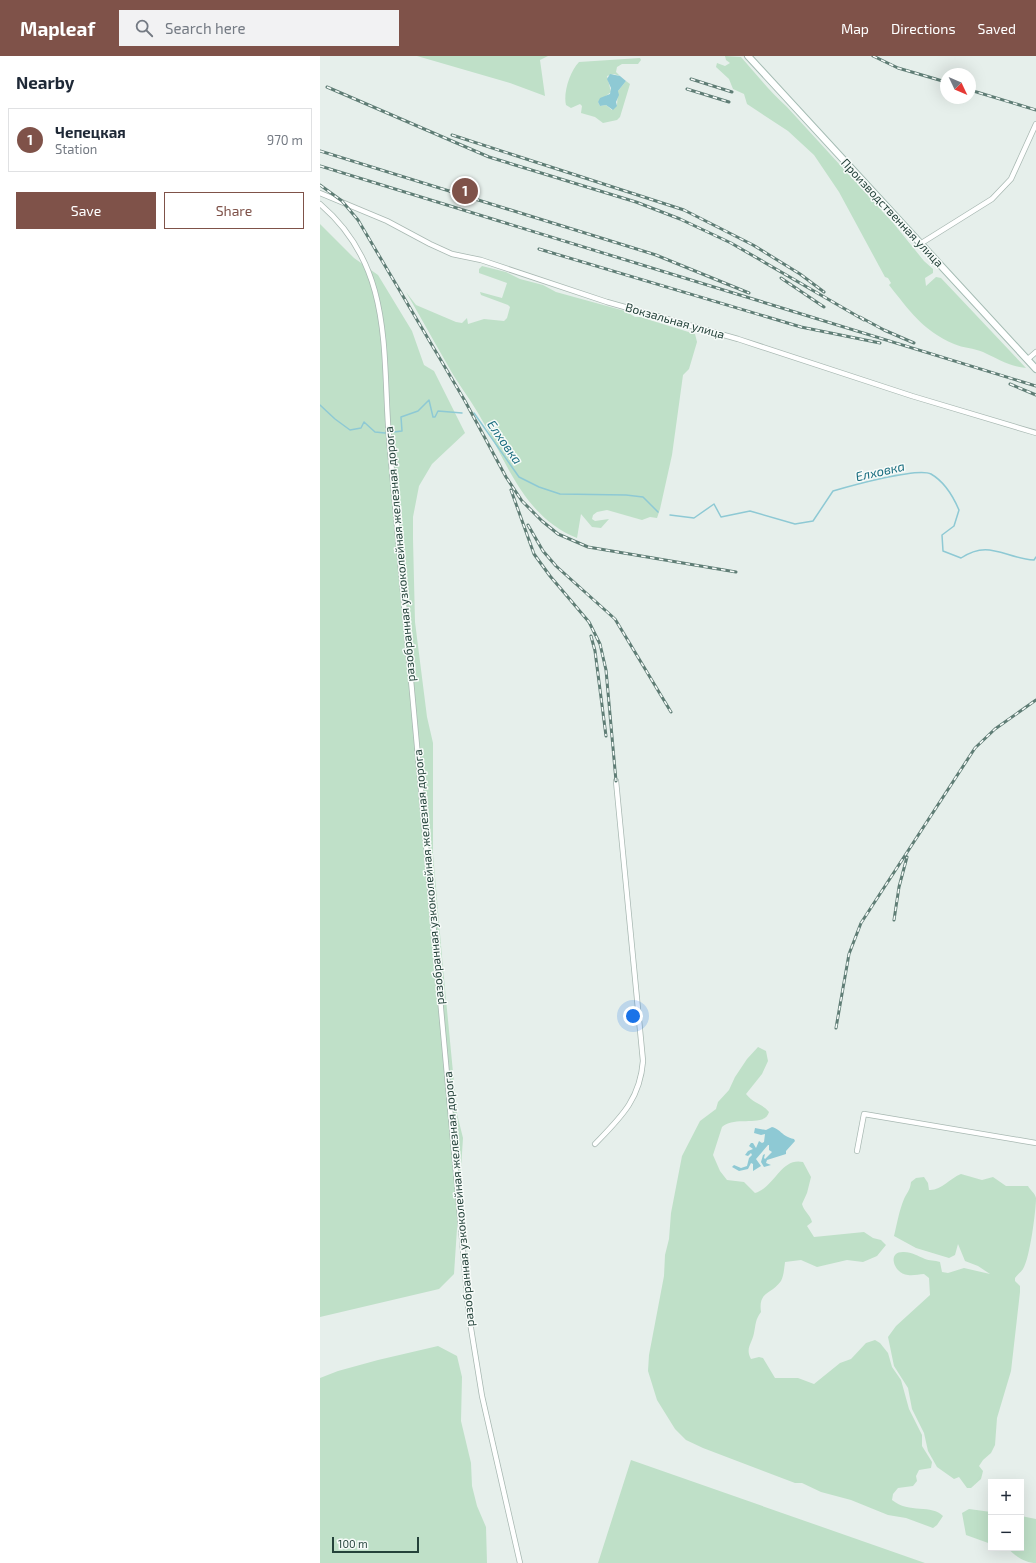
<!DOCTYPE html>
<meta charset="utf-8">
<style>
body{margin:0;font-family:"Exo 2",sans-serif;background:#f2f2f3;color:#1f2937}
.controls{position:absolute;right:12px;bottom:12px;display:grid;overflow:hidden;border-radius:0px;box-shadow:0 4px 16px #0002}
.controls button{width:36px;height:36px;display:grid;place-items:center;padding:0;border:0;border-bottom:1px solid #e0e1e3;background:#fff;color:#1f2937;font:20px sans-serif}
.compass{position:absolute;left:620px;top:12px;width:36px;height:36px;border-radius:50%;background:#fff;box-shadow:0 4px 16px #0002;rotate:134deg}
.scale{position:absolute;left:12px;bottom:10px;width:87px;box-sizing:border-box;padding-left:4px;border:2px solid #24423a;border-top:0;font-size:11px;line-height:14px;white-space:nowrap;color:#24423a;-webkit-text-stroke:3px #f7fbf9;paint-order:stroke}
.you{position:absolute;left:313px;top:960px;width:14px;height:14px;margin:-10px;border:3px solid #fff;border-radius:50%;background:#1a73e8;box-shadow:0 0 0 6px #1a73e833}
.badge{display:grid;place-items:center;width:26px;height:26px;border-radius:50%;background:#7f5249;color:#fff;font-size:13px;font-weight:700}
.pin{position:absolute;translate:-50% -50%;border:2px solid #fff;box-shadow:0 1px 4px #0006}
.list{margin:0;padding:0;list-style:none}
h2{display:flex;justify-content:space-between;align-items:center;height:52px;margin:0;padding:0 16px;font-size:17px}
h2 small{font-size:13px;font-weight:400;color:#747a83}
.list li{display:grid;grid-template-columns:26px 1fr auto;gap:12px;align-items:center;box-sizing:border-box;height:64px;margin:0 8px 8px;padding:0 8px;border:1px solid #e0e1e3;border-radius:0px}
.list b{display:block;font-size:15px;white-space:nowrap}
.list p{margin:0;font-size:13px;white-space:nowrap;color:#747a83}
.list em{font-size:13px;font-style:normal;color:#747a83}
.actions{display:flex;gap:8px;padding:12px 16px}
.actions a{flex:1;padding:9px 0;border:1px solid #7f5249;border-radius:0px;text-align:center;font-size:14px;color:#7f5249}
.actions .main{background:#7f5249;color:#fff}
.icon{flex:none;width:22px;height:22px;fill:none;stroke:currentColor;stroke-width:2;stroke-linecap:round;stroke-linejoin:round}
.map{position:relative;flex:none;width:716px;height:1507px;overflow:hidden}
header{display:flex;align-items:center;gap:24px;box-sizing:border-box;height:56px;padding:0 20px;background:#7f5249;color:#fff}
header strong{font-size:19px}
nav{display:flex;gap:22px;margin-inline-start:auto;font-size:14px}
.search{width:280px;height:36px;background:#f2f2f3;display:flex;align-items:center;gap:10px;box-sizing:border-box;padding:0 14px;border-radius:0px;color:#747a83;font-size:15px}
main{display:flex}
aside{flex:1;background:#fff}
.map>svg:first-child{display:block}
</style>
<header>
<strong>Mapleaf</strong>
<div class="search"><svg class="icon" aria-label="search" viewBox="0 0 24 24"><circle cx="10" cy="10" r="6"/><path d="M15 15l6 6"/></svg>Search here</div>
<nav><a>Map</a><a>Directions</a><a>Saved</a></nav>
</header>
<main>
<aside>
<h2>Nearby<small></small></h2>
<ul class="list">
<li><span class="badge">1</span><div><b>Чепецкая</b><p>Station</p></div><em>970 m</em></li>
</ul>
<div class="actions"><a class="main">Save</a><a>Share</a></div>
</aside>
<div class="map">
<svg width="716" height="1507" viewBox="0 0 716 1507">
<rect width="100%" height="100%" fill="#e6efeb"/>
<path fill="#bfe0c8" d="M97 0H228L220 4 225 40 190 27Z
M405 0 421 1C436 18 450 36 467 51L574 168 604 205 613 213V217L605 222 606 230 616 221 621 222 706 312C691 311 676 302 663 296 654 292 643 292 634 288 603 275 589 254 569 229L571 227 568 222 565 221 519 136 494 99 468 75 427 48 424 38 413 33 409 23 396 11 397 7 405 10 410 7 406 4Z
M320 2 321 4 318 8H302L297 11 296 16 300 20 294 18 287 20 291 36 278 46 280 50 286 49 292 54 297 49 298 35 306 25 310 28 300 61 297 64 283 67 275 61 261 57 262 50 260 48 251 52 246 49C243 37 250 15 259 6Z
M0 168 34 202 58 219 92 275 104 309 114 315 145 377 112 408 99 430 93 461V483L95 566 107 661 113 687V798L123 912 137 1058 143 1082 134 1218 119 1233 0 1261Z
M162 210 186 216 200 223 223 229 236 236 305 255 315 261H320L375 278 377 286 369 313 363 319 352 399 340 453 337 462 330 461 322 464 287 454 277 456 273 459 272 463 275 465 289 463 281 472 272 471 261 458 257 482C202 460 186 403 158 357 148 340 136 325 127 308 113 284 100 260 86 236L96 249 136 266 142 267 147 262 148 268 164 263 184 265 187 262 190 251 188 249 161 239 160 236 182 242 187 227 159 217V213Z
M438 991 446 995 448 1005 442 1018 426 1038C434 1048 443 1048 449 1056 445 1072 414 1059 402 1071L393 1099 400 1115 407 1124 424 1126 435 1137C455 1131 461 1101 483 1106L491 1121 487 1137 482 1148C484 1156 490 1158 492 1166L487 1170 494 1181 544 1176 553 1182 561 1184 566 1189 557 1200 543 1206 527 1204 497 1211 481 1204 465 1206C464 1213 464 1219 461 1225 451 1239 438 1235 441 1256 435 1264 436 1268 434 1277 432 1288 425 1292 431 1303L439 1301 443 1302 455 1322H478L494 1328 520 1307 531 1303 546 1287 555 1284 560 1287 568 1297 572 1311 581 1324 589 1353 602 1379V1390L612 1406 611 1412 599 1414 596 1420 597 1425 593 1430 578 1432 573 1438 572 1444C589 1458 612 1448 623 1460L617 1469 613 1472 586 1462 568 1459 531 1444 501 1436 482 1427H475L383 1392 366 1384 355 1373 337 1344 328 1315 329 1299 344 1220 345 1199 349 1183 351 1157 362 1100 380 1065 396 1053 398 1046 409 1034 415 1021 427 1003Z
M641 1118 662 1124 673 1121 686 1130H708C710 1134 715 1137 716 1142 716 1154 710 1202 703 1213 701 1216 697 1219 695 1222V1225L700 1230V1236L691 1315 677 1362 675 1389 671 1397 663 1404 659 1410 663 1415 661 1423 651 1432H647L639 1421 634 1423 617 1411 608 1395 604 1377 592 1353 588 1332 574 1310 568 1281 576 1270 610 1239 609 1222 604 1218C599 1218 593 1220 588 1219 574 1218 566 1195 584 1196 592 1196 598 1200 605 1203 609 1205 615 1204 620 1206L622 1216 628 1217 644 1212 670 1218 658 1210 645 1205 638 1188 635 1199 629 1202 596 1192 574 1180C577 1168 579 1155 584 1143 587 1136 590 1135 591 1126L596 1122 604 1121 608 1127 609 1134C621 1135 630 1122 641 1118Z
M118 1290 137 1300 142 1321 141 1365 151 1407 152 1430 157 1450 166 1471 167 1507H0V1322L18 1315 58 1304Z
M311 1404 605 1507H278Z
M649 1453 671 1456V1488L646 1479 642 1457Z
M701 1460 716 1463V1507C706 1507 694 1500 688 1492H701Z"/>
<path fill="#8ec9d4" d="M290 18 300 20 306 25 298 35 299 39 296 46 297 50 293 54 286 49 280 50 278 46 280 42 290 38 291 32 287 23Z
M452 1071C462 1074 461 1080 474 1083L475 1085 466 1095V1098L447 1104 446 1107 451 1109 444 1111 441 1106 443 1099 445 1098 444 1102 445 1103 452 1096 449 1094V1089H448L436 1103 441 1110 433 1115V1108L431 1107 428 1113 419 1115 412 1111 414 1109 421 1112 427 1110 429 1102 432 1099 431 1097 428 1100 425 1099 428 1095 433 1093 429 1090 431 1087H433L436 1092 439 1085 442 1087 444 1086 445 1078 441 1079 434 1077 435 1072 446 1074Z"/>
<g fill="none" stroke-linecap="round" stroke-linejoin="round">
<path stroke="#8ec9d4" stroke-width="1.5" d="M0 349 15 363 30 374 41 372 44 366 55 376 65 377 82 375 81 361 98 355 109 344 113 361H115L118 355 142 357
M154 357 199 421 219 431 240 438 306 439 323 441 338 456
M350 459 374 462 394 448 401 461 430 455 475 468 493 465 513 435C530 430 598 411 611 418 625 426 633 440 639 454L634 470 622 479 623 495 641 502C669 483 684 502 714 504L716 501"/>
<defs>
<path id="street" d="M0 137 67 165 110 188 132 198 161 204 287 246 418 283 592 340 716 377
M0 148C74 211 62 296 69 383L149 1260 162 1340 200 1507
M600 188 672 143 691 123 716 68
M708 303 716 296
M275 1088C300 1062 320 1044 323 1005L296 725
M537 1095 544 1058 716 1087"/>
<path id="secondary" d="M428 0 716 313"/>
</defs>
<use href="#street" stroke="#a8b8b2" stroke-width="6"/>
<use href="#secondary" stroke="#a4bbb3" stroke-width="8"/>
<use href="#street" stroke="#fff" stroke-width="4.5"/>
<use href="#secondary" stroke="#fff" stroke-width="6"/>
<defs>
<path id="rail" d="M553 0 578 12 626 26
M371 23 412 36
M7 31 169 101 316 146 360 163 411 187 544 264
M367 33 409 46
M650 34 716 54
M132 79 364 154 433 189 480 218 504 236
M0 95 336 199 429 237
M0 110 716 330
M0 129 22 145 38 164 145 345 186 421 202 445 222 465 238 478 268 491 416 516
M219 193 481 271 560 287
M461 222 504 251
M540 261 564 274 594 287
M690 328 716 339
M191 434 214 498 230 520 269 566 280 588 286 614 296 725
M208 469 223 495 236 510 295 563 351 656
M271 580 275 595 286 680
M574 864 579 831 587 801
M516 972 529 898 541 867 655 692 675 673 716 644"/>
</defs>
<use href="#rail" stroke="#5f7d75" stroke-width="3"/>
<use href="#rail" stroke="#f7fbf9" stroke-width="1.5" stroke-dasharray="4.5" stroke-linecap="butt"/>
</g>
<g text-anchor="middle" stroke-width="3" stroke-linejoin="round" paint-order="stroke">
<g font-size="12" fill="#24423a" stroke="#f7fbf9">
<text transform="translate(572 157) rotate(47)" y="4">Производственная улица</text>
<text transform="translate(355 265) rotate(16)" y="4">Вокзальная улица</text>
<text transform="translate(80 498) rotate(-95)" y="4">разобранная узкоколейная железная дорога</text>
<text transform="translate(109 821) rotate(-95)" y="4">разобранная узкоколейная железная дорога</text>
<text transform="translate(139 1143) rotate(-95)" y="4">разобранная узкоколейная железная дорога</text>
</g>
<g font-size="13" font-style="italic" fill="#1c6f80" stroke="#f7fbf9">
<text transform="translate(185 386) rotate(55)" y="5">Елховка</text>
<text transform="translate(560 415) rotate(-13)" y="5">Елховка</text>
</g>
</g>
</svg>
<div class="controls">
<button>+</button>
<button>−</button>
</div>
<svg class="compass" viewBox="-18 -18 36 36"><path d="M0-13l5 13h-10z" fill="#e53935"/><path d="M0 13l5-13h-10z" fill="#747a83"/></svg>
<div class="scale">100 m</div>
<div class="you"></div>
<div class="pin badge" style="left:145px;top:135px">1</div>
</div>
</main>
